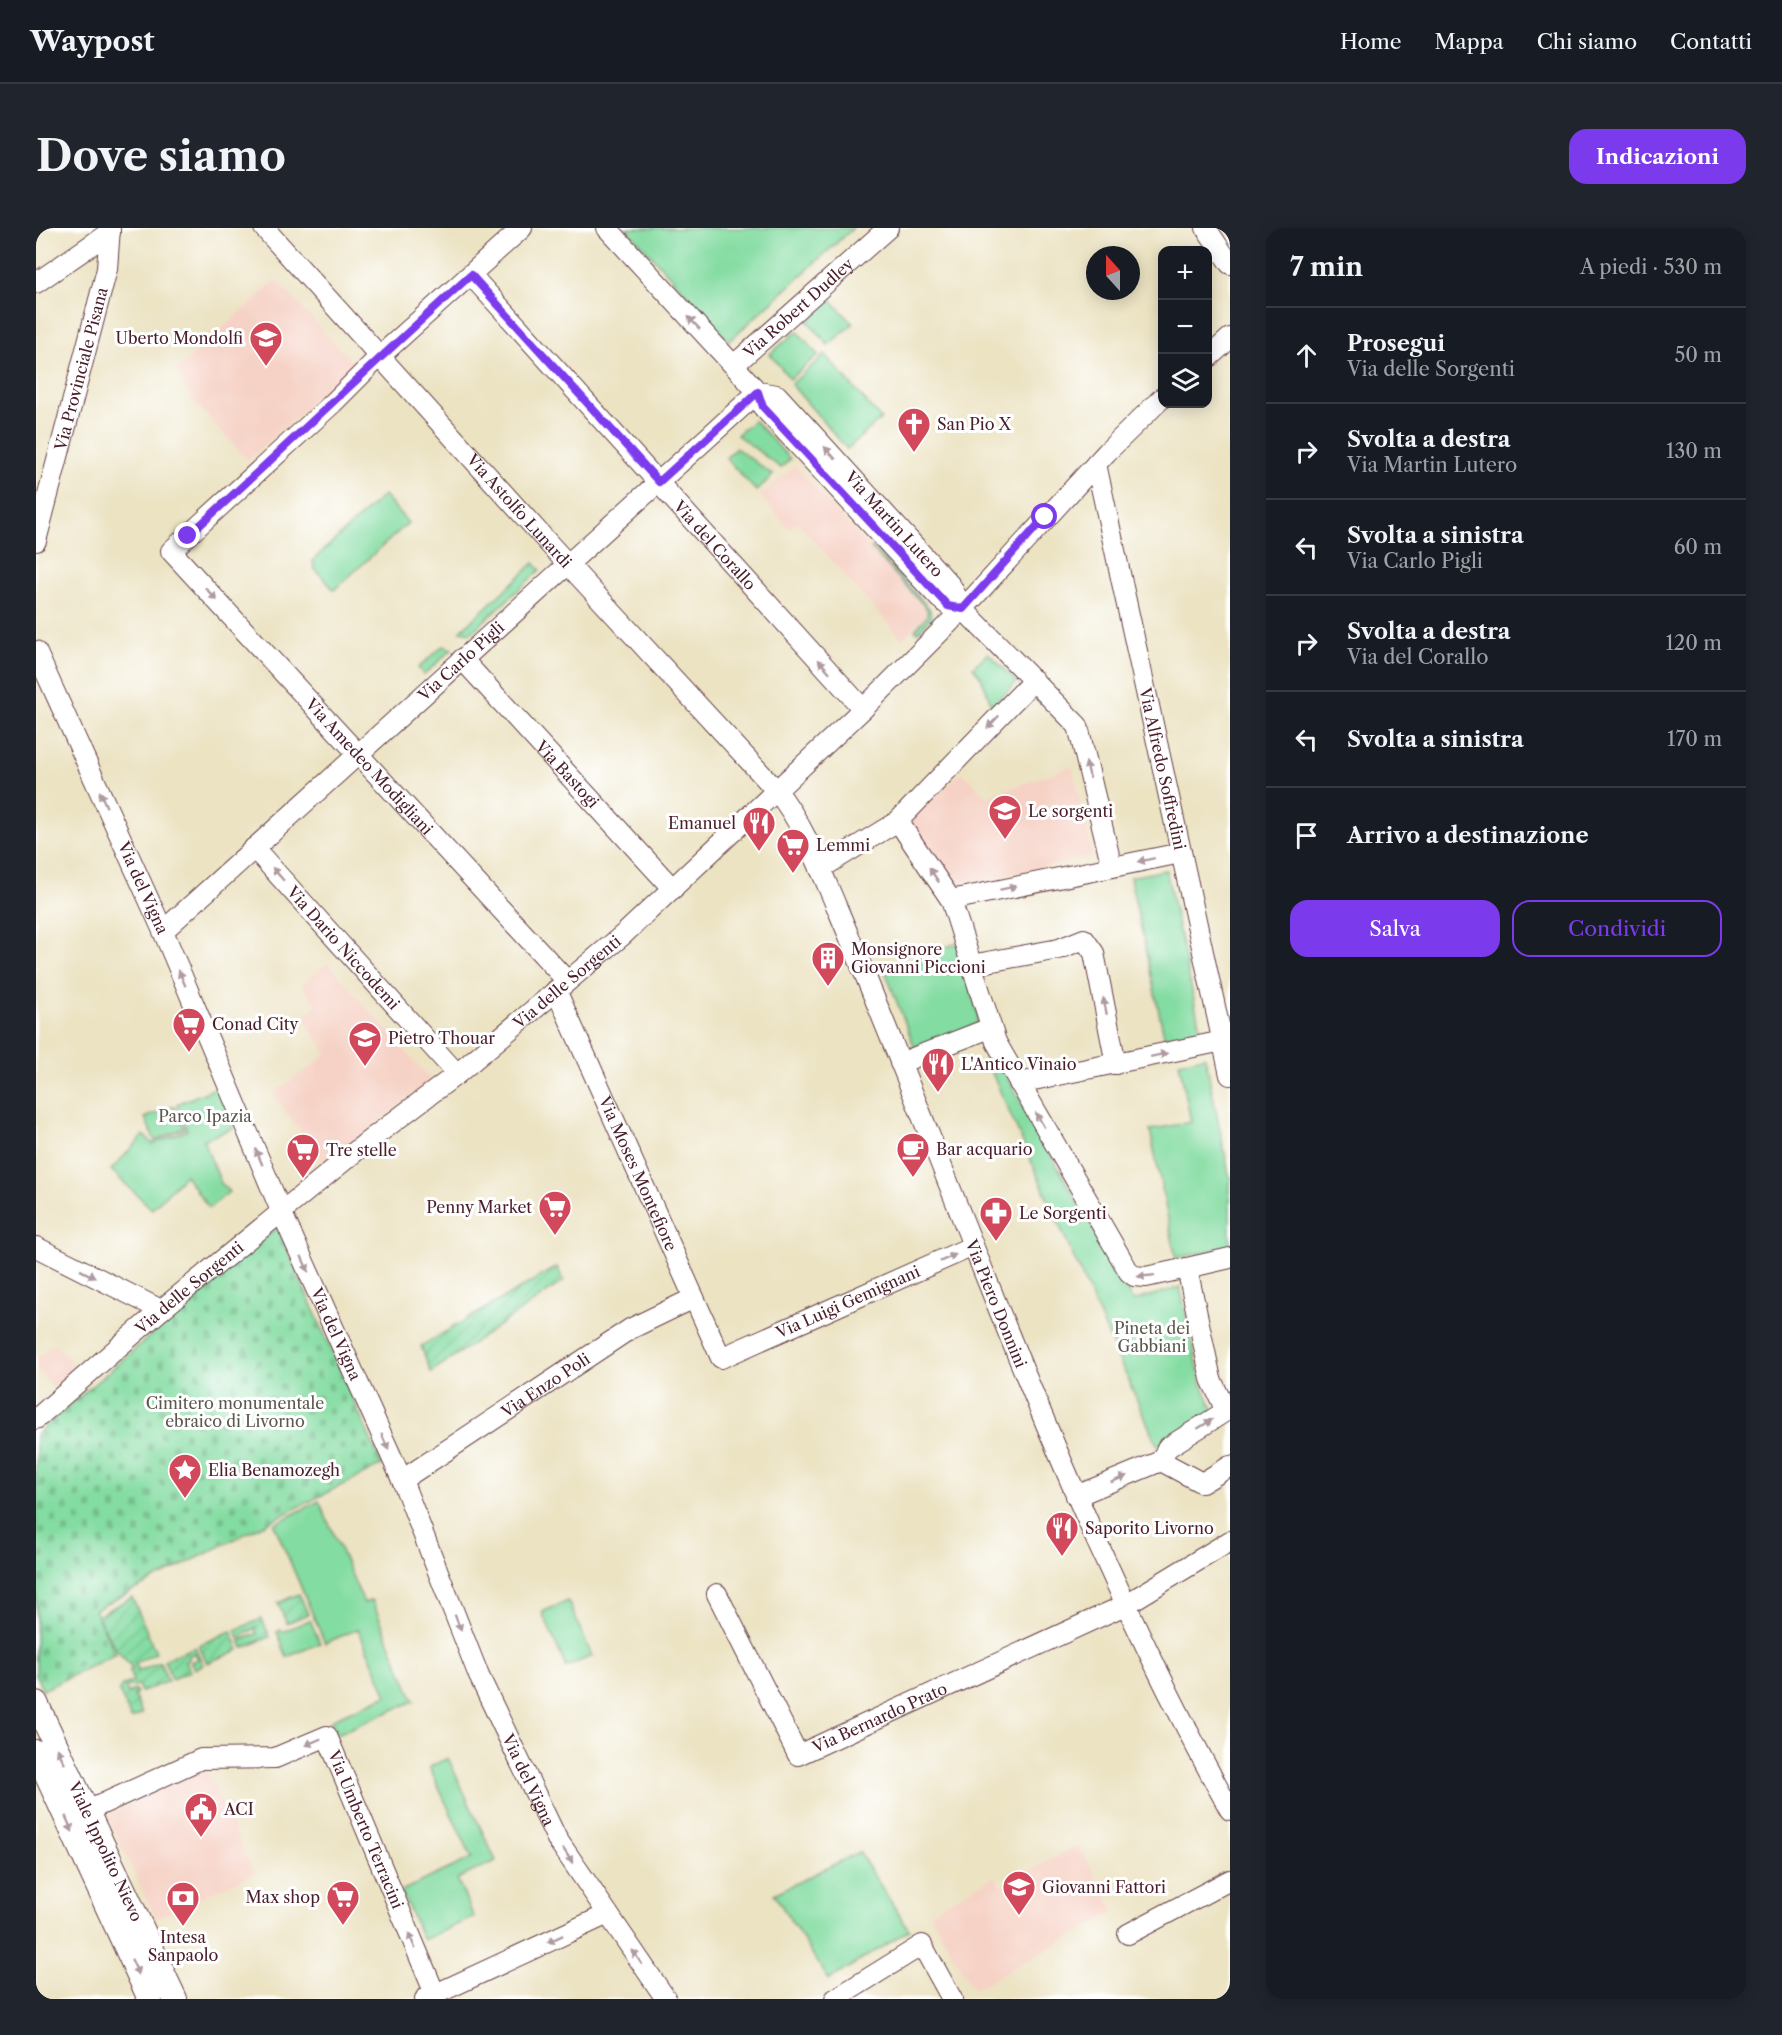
<!DOCTYPE html>
<html lang="it">
<meta charset="utf-8">
<style>
body{margin:0;font-family:"Libre Caslon Text",serif;background:#20242c;color:#f1f3f6}
.controls{position:absolute;right:18px;top:18px;display:grid;overflow:hidden;border-radius:12px;box-shadow:0 3px 15px #0003}
.controls button{width:54px;height:54px;display:grid;place-items:center;padding:0;border:0;border-bottom:2px solid #363941;background:#171b24;color:#f1f3f6;font:30px sans-serif}
.compass{position:absolute;left:1050px;top:18px;width:54px;height:54px;border-radius:50%;background:#171b24;box-shadow:0 3px 15px #0003;rotate:339deg}
.stop{position:absolute;width:18px;height:18px;margin:-14px;border:4px solid #7c3aed;border-radius:50%;background:#fff}
.stop.end{background:#7c3aed;border-color:#fff;box-shadow:0 2px 6px #0008}
.list{margin:0;padding:0;list-style:none}
h2{display:flex;justify-content:space-between;align-items:center;height:78px;margin:0;padding:0 24px;font-size:26px}
h2 small{font-size:20px;font-weight:400;color:#9ea1a6}
.list li{display:grid;grid-template-columns:39px 1fr auto;gap:18px;align-items:center;box-sizing:border-box;height:96px;padding:0 24px;border-top:2px solid #363941}
.list b{display:block;font-size:22px;white-space:nowrap}
.list p{margin:0;font-size:20px;white-space:nowrap;color:#9ea1a6}
.list em{font-size:20px;font-style:normal;color:#9ea1a6}
.actions{display:flex;gap:12px;padding:18px 24px}
.actions a{flex:1;padding:14px 0;border:2px solid #7c3aed;border-radius:18px;text-align:center;font-size:21px;color:#7c3aed}
.actions .main{background:#7c3aed;color:#fff}
.icon{flex:none;width:33px;height:33px;fill:none;stroke:currentColor;stroke-width:2;stroke-linecap:round;stroke-linejoin:round}
.map{position:relative;flex:none;width:1194px;height:1771px;overflow:hidden;border-radius:18px}
header{display:flex;align-items:center;gap:36px;box-sizing:border-box;height:84px;padding:0 30px;background:#171b24;border-bottom:2px solid #363941}
header strong{font-size:28px}
nav{display:flex;gap:33px;margin-inline-start:auto;font-size:21px}
.intro{display:flex;align-items:center;justify-content:space-between;box-sizing:border-box;height:144px;padding:0 36px}
h1{margin:0;font-size:42px}
.button{padding:15px 27px;border-radius:18px;background:#7c3aed;color:#fff;font-size:21px;font-weight:700}
main{display:flex;gap:36px;padding:0 36px}
aside{flex:1;background:#171b24;border-radius:18px;box-shadow:0 3px 15px #0003}
.map>svg:first-child{display:block}
</style>
<header>
<strong>Waypost</strong>
<nav><a>Home</a><a>Mappa</a><a>Chi siamo</a><a>Contatti</a></nav>
</header>
<div class="intro"><h1>Dove siamo</h1><a class="button">Indicazioni</a></div>
<main>
<div class="map">
<svg width="1194" height="1771" viewBox="0 0 1194 1771">
<defs>
<pattern id="cemetery-stones" width="16" height="16" patternUnits="userSpaceOnUse" patternTransform="scale(1.5)"><rect width="16" height="16" fill="#83dca1"/><path d="M2 7V4a2 2 0 0 1 4 0v3zM10 15v-3a2 2 0 0 1 4 0v3z" fill="#73bc8b"/></pattern>
<pattern id="garden-furrows" width="10" height="10" patternUnits="userSpaceOnUse" patternTransform="scale(1.5)"><rect width="10" height="10" fill="#83dca1"/><path d="M-1 1l2-2M0 10L10 0M9 11l2-2" fill="none" stroke="#73bc8b"/></pattern>
</defs>
<rect width="100%" height="100%" fill="#fff"/>
<filter id="ink" filterUnits="userSpaceOnUse"><feTurbulence type="fractalNoise" baseFrequency=".0167" numOctaves="2"/><feDisplacementMap in="SourceGraphic" scale="12" xChannelSelector="R" yChannelSelector="G"/><feConvolveMatrix kernelMatrix="1 2 1 2 8 2 1 2 1" color-interpolation-filters="sRGB"/></filter>
<filter id="wash" filterUnits="userSpaceOnUse"><feTurbulence type="fractalNoise" baseFrequency=".008" numOctaves="4" result="noise"/><feDisplacementMap in="SourceGraphic" scale="24" xChannelSelector="R" yChannelSelector="G"/><feGaussianBlur stdDeviation="1.35" result="paint"/><feColorMatrix in="noise" values="0 0 0 0 0 0 0 0 0 0 0 0 0 0 0 0 0 1.4 0 .05"/><feComposite in="paint" operator="in"/></filter>
<g filter="url(#wash)">
<rect width="100%" height="100%" fill="#ece3c3"/>
<path fill="#f6d1c5" d="M240 52 318 136 212 233 156 171 141 142Z
M759 237 889 381V389L866 411 761 294 753 301 724 268Z
M1036 538 1057 628 920 659 872 595 926 544 951 569Z
M292 735 395 852 289 936 237 866 291 826 267 789 281 776 265 757Z
M18 1115 41 1140 18 1160 0 1140V1130Z
M170 1541 218 1645 120 1691 71 1587Z
M1042 1617 1079 1684 937 1762 893 1684 959 1648 965 1658Z"/>
<path fill="url(#cemetery-stones)" stroke="#667e66" stroke-width="1.5" d="M241 999 346 1237 58 1382 80 1426 7 1462 0 1448V1206Z"/>
<path fill="#83dca1" stroke="#667e66" stroke-width="1.5" d="M590 0H817L693 113Z
M795 72 817 96 792 117 772 93Z
M761 103 782 127 754 151 734 126Z
M789 127 845 191 811 221 755 156Z
M718 192 754 231 745 240 701 207Z
M700 220 737 247 720 263 690 230Z
M348 267 372 295 298 362 278 340 277 332Z
M498 335 504 342 435 405 424 403Z
M407 418 416 421 388 447 382 440Z
M952 425 981 454 956 478 945 449 937 439Z
M1130 642 1165 805 1129 812 1094 649Z
M921 715 942 786 941 796 880 823 849 743Z
M952 815 1097 1073 1144 1059 1165 1154 1178 1184 1121 1217 944 818Z
M1169 829 1194 951V1019L1140 1030 1114 902 1155 894 1143 834Z
M182 859 197 900 167 912 185 955 193 964 173 980 149 947 116 981 75 942 108 907 117 916 151 902 141 876Z
M138 878 148 900 119 913 109 890Z
M283 1273 328 1375 336 1372 378 1473 301 1506 295 1492 351 1467 322 1401 289 1415 238 1296Z
M532 1373 556 1428 530 1439 506 1384Z
M274 1392 284 1415 251 1429 241 1404 244 1402 246 1404Z
M412 1530 460 1633 421 1651 438 1689 387 1712 365 1663 436 1630 393 1539Z
M823 1624 873 1702 793 1752 738 1666Z"/>
<path fill="url(#garden-furrows)" stroke="#667e66" stroke-width="1.5" d="M837 319 894 381 895 390 882 404 879 402 891 388V381L835 320Z
M521 1039 528 1053 395 1144 385 1118Z
M263 1366 272 1386 251 1395 242 1375Z
M96 1369 120 1425 99 1435 103 1443 124 1434 132 1453 105 1464 102 1457 89 1459 92 1465 99 1462 101 1466 98 1467 106 1486 95 1491 83 1463 86 1458 97 1453 93 1443 97 1441 80 1421 61 1388Z
M226 1391 234 1409 207 1420 204 1412 221 1406 219 1400 203 1410 199 1402Z
M195 1403 203 1422 171 1435 163 1417Z
M159 1419 167 1437 158 1441 155 1434 162 1431 159 1425 152 1428 153 1431 149 1433 154 1443 136 1451 128 1432Z"/>
</g>
<g filter="url(#ink)">
<g fill="none" stroke-linecap="round" stroke-linejoin="round">
<defs>
<g id="minor">
<path id="s1" d="M228 0 516 319 741 563C769 599 784 641 802 682 835 760 866 838 897 916 986 1143 1076 1368 1194 1582"/>
<path id="s2" d="M486 0 344 128 297 175 135 323 531 753"/>
<path d="M1170 0 1194 36"/>
<path id="s3" d="M435 47 827 481"/>
<path d="M0 55 74 4"/>
<path d="M1172 130 1194 110"/>
<path id="s4" d="M698 137 852 0"/>
<path id="s5" d="M1060 236 1194 847"/>
<path id="s6" d="M0 313 71 41 74 0"/>
<path id="s7" d="M927 381 912 377 903 370 727 179 722 164 741 167 915 358 927 381 1042 498 1076 639"/>
<path id="s8" d="M0 423 127 703 245 983 366 1252 443 1448 521 1611 630 1771"/>
<path id="s9" d="M426 431 637 661"/>
<path d="M862 593 915 672 960 814 1093 1044 1098 1048 1110 1049 1151 1040 1175 1151 1190 1183 1131 1220 1125 1233"/>
<path id="s10" d="M218 620 421 846"/>
<path d="M784 641 862 593 998 452"/>
<path d="M915 672 1145 625"/>
<path id="s11" d="M127 703 722 164 571 0"/>
<path d="M935 737 1023 721 1048 711 1058 725 1080 836"/>
<path id="s12" d="M520 762 685 1130 937 1018"/>
<path d="M864 835 954 800"/>
<path d="M983 855 1187 813"/>
<path d="M0 1019 125 1082"/>
<path d="M1151 1040 1194 1030"/>
<path id="s13" d="M0 1191 125 1082 331 914 421 846 588 706 827 481 927 381 1071 224 1126 170"/>
<path d="M1125 1233 1166 1255 1194 1238"/>
<path id="s14" d="M366 1252 594 1101 658 1070"/>
<path d="M1040 1268 1125 1233"/>
<path id="s15" d="M681 1366 762 1527 1089 1377 1194 1313"/>
<path id="s16" d="M51 1583 165 1531 239 1530 291 1508 399 1766"/>
<path d="M1092 1706 1194 1652"/>
<path d="M389 1771 572 1686"/>
<path d="M799 1771 886 1717 916 1771"/>
</g>
<g id="major">
<path id="s17" d="M0 1475 139 1771"/>
<path d="M0 1524 114 1771"/>
</g>
</defs>
<use href="#minor" stroke="#623c42" stroke-width="22"/>
<use href="#major" stroke="#623c42" stroke-width="26"/>
<use href="#minor" stroke="#fff" stroke-width="20"/>
<use href="#major" stroke="#fff" stroke-width="24"/>
</g>
<defs><path id="oneway-solid" d="M-6-.8H1V-3.2L6.5 0L1 3.2V.8H-6Z" transform="scale(1.5)"/></defs>
<g fill="#ae9aa0">
<use href="#oneway-solid" transform="translate(658 95) rotate(-133)"/>
<use href="#oneway-solid" transform="translate(794 225) rotate(-132)"/>
<use href="#oneway-solid" transform="translate(175 366) rotate(47)"/>
<use href="#oneway-solid" transform="translate(788 438) rotate(-132)"/>
<use href="#oneway-solid" transform="translate(957 494) rotate(134)"/>
<use href="#oneway-solid" transform="translate(1052 542) rotate(-104)"/>
<use href="#oneway-solid" transform="translate(67 571) rotate(-114)"/>
<use href="#oneway-solid" transform="translate(1110 632) rotate(168)"/>
<use href="#oneway-solid" transform="translate(242 646) rotate(-131)"/>
<use href="#oneway-solid" transform="translate(898 647) rotate(-124)"/>
<use href="#oneway-solid" transform="translate(972 660) rotate(-12)"/>
<use href="#oneway-solid" transform="translate(146 750) rotate(-113)"/>
<use href="#oneway-solid" transform="translate(1069 778) rotate(-102)"/>
<use href="#oneway-solid" transform="translate(1123 827) rotate(-12)"/>
<use href="#oneway-solid" transform="translate(1004 892) rotate(-120)"/>
<use href="#oneway-solid" transform="translate(223 929) rotate(-113)"/>
<use href="#oneway-solid" transform="translate(912 1030) rotate(-24)"/>
<use href="#oneway-solid" transform="translate(269 1036) rotate(66)"/>
<use href="#oneway-solid" transform="translate(52 1046) rotate(27)"/>
<use href="#oneway-solid" transform="translate(1110 1048) rotate(175)"/>
<use href="#oneway-solid" transform="translate(1169 1196) rotate(-32)"/>
<use href="#oneway-solid" transform="translate(349 1214) rotate(66)"/>
<use href="#oneway-solid" transform="translate(1083 1251) rotate(-23)"/>
<use href="#oneway-solid" transform="translate(422 1395) rotate(69)"/>
<use href="#oneway-solid" transform="translate(277 1514) rotate(157)"/>
<use href="#oneway-solid" transform="translate(25 1528) rotate(-115)"/>
<use href="#oneway-solid" transform="translate(33 1596) rotate(66)"/>
<use href="#oneway-solid" transform="translate(532 1628) rotate(57)"/>
<use href="#oneway-solid" transform="translate(519 1711) rotate(155)"/>
<use href="#oneway-solid" transform="translate(376 1713) rotate(-113)"/>
<use href="#oneway-solid" transform="translate(601 1729) rotate(-124)"/>
<use href="#oneway-solid" transform="translate(99 1739) rotate(65)"/>
</g>
</g>
<g fill="none" stroke-linecap="round" stroke-linejoin="round" filter="url(#ink)">
<path stroke="#7c3aed" stroke-width="8" d="M152 308C247 222 339 133 435 47L623 254 722 164 727 179 912 378 927 381 1009 289"/>
</g>
<defs>
<symbol id="school-pin" viewBox="-11 -11 22 30"><path d="M0 17L-7.5 6A9.5 9.5 0 1 1 7.5 6Z" fill="#d1495b" stroke="#fff"/><path d="M0-5L7-2L0 1L-7-2ZM-4 1L0 2.5L4 1V4Q0 6-4 4Z" fill="#fff"/></symbol>
<symbol id="church-pin" viewBox="-11 -11 22 30"><path d="M0 17L-7.5 6A9.5 9.5 0 1 1 7.5 6Z" fill="#d1495b" stroke="#fff"/><path d="M-1.2-6h2.4v3.5h3.3v2.4h-3.3V6h-2.4V-.1h-3.3v-2.4h3.3Z" fill="#fff"/></symbol>
<symbol id="restaurant-pin" viewBox="-11 -11 22 30"><path d="M0 17L-7.5 6A9.5 9.5 0 1 1 7.5 6Z" fill="#d1495b" stroke="#fff"/><path d="M-5-6h1v4h1v-4h1v4h1v-4h1v5L-1.5 .5V6h-2V.5L-5-1ZM5-6V6H3V1.5H1.5Q1.5-4 5-6Z" fill="#fff"/></symbol>
<symbol id="supermarket-pin" viewBox="-11 -11 22 30"><path d="M0 17L-7.5 6A9.5 9.5 0 1 1 7.5 6Z" fill="#d1495b" stroke="#fff"/><path d="M-6-5.5h2.5l.6 2H6L4.5 2H-2.5L-4.4-4H-6ZM-1.5 3.2a1.3 1.3 0 1 0 .1 0ZM3 3.2a1.3 1.3 0 1 0 .1 0Z" fill="#fff"/></symbol>
<symbol id="building-pin" viewBox="-11 -11 22 30"><path d="M0 17L-7.5 6A9.5 9.5 0 1 1 7.5 6Z" fill="#d1495b" stroke="#fff"/><path d="M-4-6H4V6H1V3H-1V6H-4ZM-2.5-4.3h1.7v1.8h-1.7ZM.8-4.3h1.7v1.8H.8ZM-2.5-1h1.7V.8h-1.7ZM.8-1h1.7V.8H.8Z" fill="#fff"/></symbol>
<symbol id="cafe-pin" viewBox="-11 -11 22 30"><path d="M0 17L-7.5 6A9.5 9.5 0 1 1 7.5 6Z" fill="#d1495b" stroke="#fff"/><path d="M-5.5-4.5H6V0H3Q3 3.5 0 3.5H-2.5Q-5.5 3.5-5.5 0ZM3-3.2v2h1.7v-2ZM-6 4.5H4V6H-6Z" fill="#fff"/></symbol>
<symbol id="pharmacy-pin" viewBox="-11 -11 22 30"><path d="M0 17L-7.5 6A9.5 9.5 0 1 1 7.5 6Z" fill="#d1495b" stroke="#fff"/><path d="M-2-6h4v4h4v4h-4v4h-4v-4h-4v-4h4Z" fill="#fff"/></symbol>
<symbol id="sight-pin" viewBox="-11 -11 22 30"><path d="M0 17L-7.5 6A9.5 9.5 0 1 1 7.5 6Z" fill="#d1495b" stroke="#fff"/><path d="M0-6L1.8-2.2L6-1.7L2.9 1.2L3.7 5.4L0 3.3L-3.7 5.4L-2.9 1.2L-6-1.7L-1.8-2.2Z" fill="#fff"/></symbol>
<symbol id="civic-pin" viewBox="-11 -11 22 30"><path d="M0 17L-7.5 6A9.5 9.5 0 1 1 7.5 6Z" fill="#d1495b" stroke="#fff"/><path d="M-.6-6.5H3V-4.5H.6V-3L4-1V1h2V6H-6V1h2V-1L-.6-3ZM-1.2 2.5V6h2.4V2.5Z" fill="#fff"/></symbol>
<symbol id="bank-pin" viewBox="-11 -11 22 30"><path d="M0 17L-7.5 6A9.5 9.5 0 1 1 7.5 6Z" fill="#d1495b" stroke="#fff"/><path d="M-6-4H6V4H-6ZM0-2.3a2.3 2.3 0 1 0 0 4.6a2.3 2.3 0 1 0 0-4.6Z" fill="#fff"/></symbol>
</defs>
<g fill-rule="evenodd">
<use href="#school-pin" x="211" y="91" width="38" height="52"/>
<use href="#church-pin" x="859" y="177" width="38" height="52"/>
<use href="#school-pin" x="950" y="564" width="38" height="52"/>
<use href="#restaurant-pin" x="704" y="576" width="38" height="52"/>
<use href="#supermarket-pin" x="738" y="598" width="38" height="52"/>
<use href="#building-pin" x="773" y="711" width="38" height="52"/>
<use href="#supermarket-pin" x="134" y="777" width="38" height="52"/>
<use href="#school-pin" x="310" y="791" width="38" height="52"/>
<use href="#restaurant-pin" x="883" y="817" width="38" height="52"/>
<use href="#cafe-pin" x="858" y="902" width="38" height="52"/>
<use href="#supermarket-pin" x="248" y="903" width="38" height="52"/>
<use href="#supermarket-pin" x="500" y="960" width="38" height="52"/>
<use href="#pharmacy-pin" x="941" y="966" width="38" height="52"/>
<use href="#sight-pin" x="130" y="1223" width="38" height="52"/>
<use href="#restaurant-pin" x="1007" y="1281" width="38" height="52"/>
<use href="#civic-pin" x="146" y="1562" width="38" height="52"/>
<use href="#school-pin" x="964" y="1640" width="38" height="52"/>
<use href="#supermarket-pin" x="288" y="1650" width="38" height="52"/>
<use href="#bank-pin" x="128" y="1651" width="38" height="52"/>
</g>
<g text-anchor="middle" stroke-width="6" stroke-linejoin="round" paint-order="stroke">
<g font-size="16" fill="#4a1f2b" stroke="#fff">
<text dy="6" stroke="none"><textPath href="#s4" startOffset="86">Via Robert Dudley</textPath></text>
<text dy="6" stroke="none"><textPath href="#s6" startOffset="178">Via Provinciale Pisana</textPath></text>
<text dy="6" stroke="none"><textPath href="#s1" startOffset="381">Via Astolfo Lunardi</textPath></text>
<text dy="6" stroke="none"><textPath href="#s7" startOffset="496">Via Martin Lutero</textPath></text>
<text dy="6" stroke="none"><textPath href="#s3" startOffset="364">Via del Corallo</textPath></text>
<text dy="6" stroke="none"><textPath href="#s11" startOffset="402">Via Carlo Pigli</textPath></text>
<text dy="6" stroke="none"><textPath href="#s2" startOffset="770">Via Amedeo Modigliani</textPath></text>
<text dy="6" stroke="none"><textPath href="#s5" startOffset="312">Via Alfredo Soffredini</textPath></text>
<text dy="6" stroke="none"><textPath href="#s9" startOffset="156">Via Bastogi</textPath></text>
<text dy="6" stroke="none"><textPath href="#s8" startOffset="260">Via del Vigna</textPath></text>
<text dy="6" stroke="none"><textPath href="#s10" startOffset="134">Via Dario Niccodemi</textPath></text>
<text dy="6" stroke="none"><textPath href="#s13" startOffset="688">Via delle Sorgenti</textPath></text>
<text dy="6" stroke="none"><textPath href="#s12" startOffset="201">Via Moses Montefiore</textPath></text>
<text dy="6" stroke="none"><textPath href="#s13" startOffset="202">Via delle Sorgenti</textPath></text>
<text dy="6" stroke="none"><textPath href="#s12" startOffset="542">Via Luigi Gemignani</textPath></text>
<text dy="6" stroke="none"><textPath href="#s1" startOffset="1320">Via Piero Donnini</textPath></text>
<text dy="6" stroke="none"><textPath href="#s8" startOffset="746">Via del Vigna</textPath></text>
<text dy="6" stroke="none"><textPath href="#s14" startOffset="172">Via Enzo Poli</textPath></text>
<text dy="6" stroke="none"><textPath href="#s15" startOffset="270">Via Bernardo Prato</textPath></text>
<text dy="6" stroke="none"><textPath href="#s8" startOffset="1232">Via del Vigna</textPath></text>
<text dy="6" stroke="none"><textPath href="#s16" startOffset="357">Via Umberto Terracini</textPath></text>
<text dy="6" stroke="none"><textPath href="#s17" startOffset="164">Viale Ippolito Nievo</textPath></text>
</g>
<g font-size="16" fill="#4a1f2b" stroke="#fff" text-anchor="start">
<text x="207" y="116" text-anchor="end">Uberto Mondolfi</text>
<text x="901" y="202">San Pio X</text>
<text x="992" y="589">Le sorgenti</text>
<text x="700" y="601" text-anchor="end">Emanuel</text>
<text x="780" y="623">Lemmi</text>
<text x="815" y="727">Monsignore<tspan x="815" dy="18">Giovanni Piccioni</tspan></text>
<text x="176" y="802">Conad City</text>
<text x="352" y="816">Pietro Thouar</text>
<text x="925" y="842">L'Antico Vinaio</text>
<text x="900" y="927">Bar acquario</text>
<text x="290" y="928">Tre stelle</text>
<text x="496" y="985" text-anchor="end">Penny Market</text>
<text x="983" y="991">Le Sorgenti</text>
<text x="172" y="1248">Elia Benamozegh</text>
<text x="1049" y="1306">Saporito Livorno</text>
<text x="188" y="1587">ACI</text>
<text x="1006" y="1665">Giovanni Fattori</text>
<text x="284" y="1675" text-anchor="end">Max shop</text>
<text x="147" y="1715" text-anchor="middle">Intesa<tspan x="147" dy="18">Sanpaolo</tspan></text>
</g>
<g font-size="16" fill="#5b584e" stroke="#fff">
<text x="169" y="894">Parco Ipazia</text>
<text x="1116" y="1106">Pineta dei<tspan x="1116" dy="18">Gabbiani</tspan></text>
<text x="199" y="1181">Cimitero monumentale<tspan x="199" dy="18">ebraico di Livorno</tspan></text>
</g>
</g>
</svg>
<div class="controls">
<button>+</button>
<button>−</button>
<button><svg class="icon" aria-label="layers" viewBox="0 0 24 24"><path d="M12 4l9 5-9 5-9-5zM3 14l9 5 9-5"/></svg></button>
</div>
<svg class="compass" viewBox="-18 -18 36 36"><path d="M0-13l5 13h-10z" fill="#e53935"/><path d="M0 13l5-13h-10z" fill="#9ea1a6"/></svg>
<div class="stop" style="left:1009px;top:289px"></div>
<div class="stop end" style="left:152px;top:308px"></div>
</div>
<aside>
<h2>7 min<small>A piedi · 530 m</small></h2>
<ul class="list">
<li><svg class="icon" aria-label="ahead" viewBox="0 0 24 24"><path d="M12 20V5M6 11l6-6 6 6"/></svg><div><b>Prosegui</b><p>Via delle Sorgenti</p></div><em>50 m</em></li>
<li><svg class="icon" aria-label="right" viewBox="0 0 24 24"><path d="M7 20v-9h11M14 6l5 5-5 5"/></svg><div><b>Svolta a destra</b><p>Via Martin Lutero</p></div><em>130 m</em></li>
<li><svg class="icon" aria-label="left" viewBox="0 0 24 24"><path d="M17 20v-9H6M10 6l-5 5 5 5"/></svg><div><b>Svolta a sinistra</b><p>Via Carlo Pigli</p></div><em>60 m</em></li>
<li><svg class="icon" aria-label="right" viewBox="0 0 24 24"><path d="M7 20v-9h11M14 6l5 5-5 5"/></svg><div><b>Svolta a destra</b><p>Via del Corallo</p></div><em>120 m</em></li>
<li><svg class="icon" aria-label="left" viewBox="0 0 24 24"><path d="M17 20v-9H6M10 6l-5 5 5 5"/></svg><div><b>Svolta a sinistra</b></div><em>170 m</em></li>
<li><svg class="icon" aria-label="arrive" viewBox="0 0 24 24"><path d="M6 21V4h12l-3 4 3 4H6"/></svg><div><b>Arrivo a destinazione</b></div></li>
</ul>
<div class="actions"><a class="main">Salva</a><a>Condividi</a></div>
</aside>
</main>
